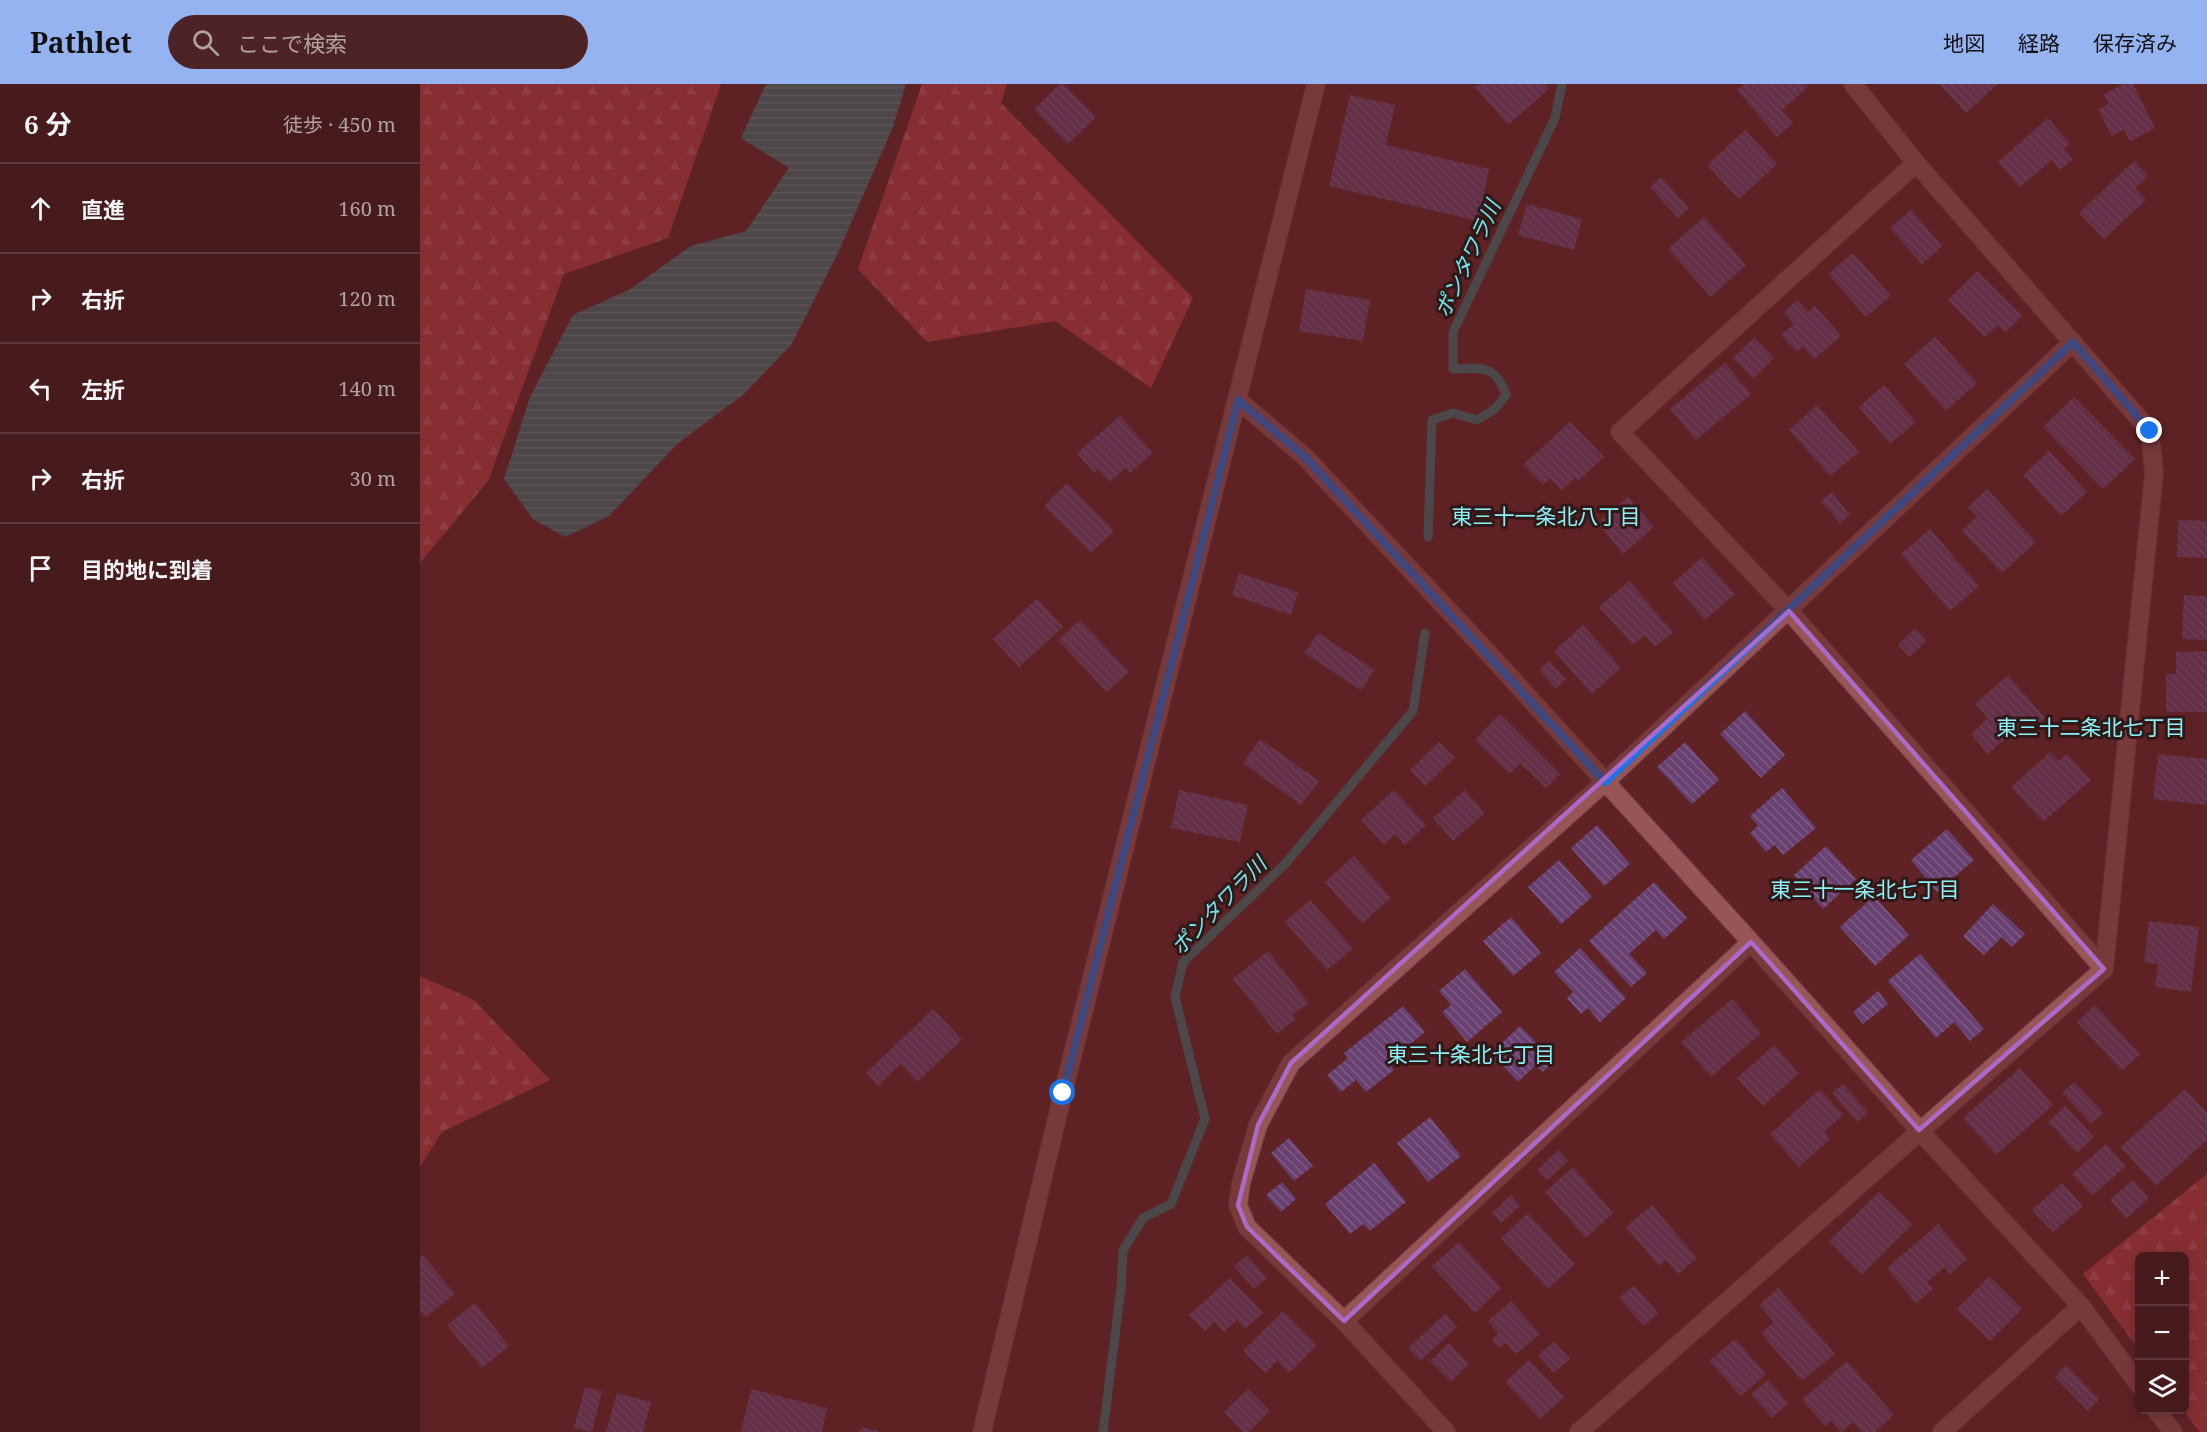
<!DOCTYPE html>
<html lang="ja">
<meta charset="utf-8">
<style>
body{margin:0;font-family:"Noto Serif","Noto Sans JP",serif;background:#4e2325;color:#f1f3f6}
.controls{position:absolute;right:18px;bottom:18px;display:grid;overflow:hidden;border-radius:9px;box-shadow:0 3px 15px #0003}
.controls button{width:54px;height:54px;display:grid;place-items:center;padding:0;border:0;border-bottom:2px solid #5f383b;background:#471a1c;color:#f1f3f6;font:30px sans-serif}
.stop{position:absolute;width:18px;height:18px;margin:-14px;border:4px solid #1a73e8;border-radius:50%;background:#fff}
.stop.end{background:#1a73e8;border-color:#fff;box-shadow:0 2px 6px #0008}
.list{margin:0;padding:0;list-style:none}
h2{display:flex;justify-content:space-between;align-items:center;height:78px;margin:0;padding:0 24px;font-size:26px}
h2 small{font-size:20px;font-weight:400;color:#b0a1a3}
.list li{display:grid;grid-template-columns:39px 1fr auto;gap:18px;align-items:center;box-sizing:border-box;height:90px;padding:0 24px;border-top:2px solid #5f383b}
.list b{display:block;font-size:22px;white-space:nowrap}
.list em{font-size:20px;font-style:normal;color:#b0a1a3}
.icon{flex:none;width:33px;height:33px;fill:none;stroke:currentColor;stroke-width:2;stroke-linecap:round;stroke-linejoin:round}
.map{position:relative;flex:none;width:1787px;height:1348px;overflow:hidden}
header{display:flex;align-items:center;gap:36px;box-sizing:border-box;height:84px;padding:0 30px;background:#95b2f1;color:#111}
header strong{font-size:28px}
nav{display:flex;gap:33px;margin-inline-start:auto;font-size:21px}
.search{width:420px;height:54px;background:#4e2325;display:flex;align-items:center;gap:15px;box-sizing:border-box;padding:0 21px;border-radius:33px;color:#b0a1a3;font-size:22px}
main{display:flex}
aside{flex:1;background:#471a1c}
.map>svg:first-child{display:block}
</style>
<header>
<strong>Pathlet</strong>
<div class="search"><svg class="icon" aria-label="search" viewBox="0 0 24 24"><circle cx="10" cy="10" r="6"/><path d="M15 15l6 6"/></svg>ここで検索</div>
<nav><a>地図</a><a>経路</a><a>保存済み</a></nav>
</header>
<main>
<aside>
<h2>6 分<small>徒歩 · 450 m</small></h2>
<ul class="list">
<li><svg class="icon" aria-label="ahead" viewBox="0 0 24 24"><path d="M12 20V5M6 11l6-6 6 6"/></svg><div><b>直進</b></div><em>160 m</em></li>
<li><svg class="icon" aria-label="right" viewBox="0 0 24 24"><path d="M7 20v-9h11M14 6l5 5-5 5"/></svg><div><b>右折</b></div><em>120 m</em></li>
<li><svg class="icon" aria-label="left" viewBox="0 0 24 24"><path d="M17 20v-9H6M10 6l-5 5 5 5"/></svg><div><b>左折</b></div><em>140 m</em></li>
<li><svg class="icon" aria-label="right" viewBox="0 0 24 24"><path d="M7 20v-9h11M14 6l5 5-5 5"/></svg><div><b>右折</b></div><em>30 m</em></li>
<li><svg class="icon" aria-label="arrive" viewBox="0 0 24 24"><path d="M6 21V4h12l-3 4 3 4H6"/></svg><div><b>目的地に到着</b></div></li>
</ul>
</aside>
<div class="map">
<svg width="1787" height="1348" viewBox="0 0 1787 1348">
<defs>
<pattern id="forest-firs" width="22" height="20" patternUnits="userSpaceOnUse" patternTransform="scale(1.5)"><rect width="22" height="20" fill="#b93c46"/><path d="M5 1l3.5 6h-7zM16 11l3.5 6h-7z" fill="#c76169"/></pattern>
<pattern id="water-rules" width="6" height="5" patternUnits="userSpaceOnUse" patternTransform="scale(1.5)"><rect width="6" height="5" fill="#377578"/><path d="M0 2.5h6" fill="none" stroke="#5f8f91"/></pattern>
<pattern id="building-back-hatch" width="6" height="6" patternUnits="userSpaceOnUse" patternTransform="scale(1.5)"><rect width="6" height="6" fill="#684171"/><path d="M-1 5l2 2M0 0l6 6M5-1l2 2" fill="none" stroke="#7f5c85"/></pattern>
</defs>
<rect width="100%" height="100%" fill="#5f2225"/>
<path fill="url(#forest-firs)" d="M0 0H301L248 154 144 190 68 397 0 479Z
M502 0H587L581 19 773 214 731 304 635 237 507 258 438 185Z
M0 892 54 916 130 996 22 1048 0 1083Z
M1787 1090V1348H1780L1763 1326 1764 1172H1720L1719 1266 1663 1190Z"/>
<path fill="url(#water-rules)" d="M346 0H486L473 43 417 171 371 261 324 310 257 360 189 432 145 453 113 435 84 395 110 313 153 231 209 206 271 162 326 147 369 84 321 54Z"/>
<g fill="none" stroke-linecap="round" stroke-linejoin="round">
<path stroke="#377578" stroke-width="9" d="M1008 453 1012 336 1033 329 1057 336 1075 325 1086 311C1076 280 1061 284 1033 285V248L1135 34 1142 0
M683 1348 701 1204 703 1166 723 1134 751 1120 785 1035 755 913 763 878 865 780 993 627 1005 549"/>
</g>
<path fill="url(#building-back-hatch)" d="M640 0H643L676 33 648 60 614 25Z
M1059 0H1125L1129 5 1088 41 1055 3Z
M1324 0H1385L1388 3 1362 26 1373 39 1357 53 1317 6Z
M1519 0H1578L1546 29Z
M1704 0H1713L1735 44 1710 57 1704 46 1691 52 1678 25 1689 20 1684 10Z
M930 11 975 21 966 61 1069 85 1058 137 909 102Z
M1628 34 1650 60 1644 65 1653 75 1640 86 1632 76 1600 103 1578 78Z
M1325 46 1357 80 1319 115 1287 81Z
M1714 77 1728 92 1715 104 1726 116 1684 155 1659 129Z
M1241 93 1269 124 1258 134 1230 103Z
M1107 120 1162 135 1154 166 1098 151Z
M1491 126 1522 162 1502 180 1470 144Z
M1284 133 1326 181 1291 213 1248 165Z
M1433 169 1471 212 1446 233 1408 190Z
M1557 187 1602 232 1585 249 1578 241 1565 253 1528 216Z
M886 205 950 216 943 257 879 247Z
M1377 216 1388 228 1395 222 1421 252 1394 275 1383 263 1377 268 1361 251 1374 240 1364 228Z
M1515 253 1557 299 1526 327 1484 280Z
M1334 254 1354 274 1333 295 1313 274Z
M1305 279 1331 310 1276 356 1250 325Z
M1464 301 1496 338 1470 360 1439 323Z
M1654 313 1715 375 1683 405 1623 343Z
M1397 321 1439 368 1410 392 1369 346Z
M700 332 733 369 710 389 706 384 689 398 678 385 674 389 657 369Z
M1150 338 1184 373 1158 397 1155 394 1142 406 1130 394 1123 401 1103 381Z
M1629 367 1667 408 1641 432 1603 391Z
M647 399 694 447 671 469 624 422Z
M1567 405 1616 458 1582 489 1542 447 1557 432 1548 423Z
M1412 408 1430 431 1420 439 1401 417Z
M1208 413 1234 443 1203 470 1178 439Z
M1758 436 1787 437V474L1757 473Z
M1510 445 1559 502 1530 527 1481 470Z
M1282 473 1315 510 1285 536 1253 499Z
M819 489 878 508 871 531 812 511Z
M1209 497 1253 548 1235 563 1225 551 1213 561 1179 523Z
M1764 511 1787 512V556L1762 555Z
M617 515 643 543 599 583 573 555Z
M660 536 709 588 687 608 638 556Z
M1163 541 1201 584 1172 610 1134 567Z
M1495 544 1507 556 1490 573 1478 561Z
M898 549 955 586 941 606 884 569Z
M1787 567V628H1746V590H1756V568Z
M1129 577 1146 595 1136 605 1119 586Z
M1588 591 1625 634 1601 655 1594 647 1568 670 1551 650 1568 634 1555 620Z
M1325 627 1365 671 1341 694 1300 650Z
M1080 630 1140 690 1126 704 1100 679 1090 690 1055 656Z
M840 655 899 697 881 721 823 679Z
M1019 658 1035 674 1005 702 990 686Z
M1265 658 1299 696 1272 720 1237 683Z
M1630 668 1639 677 1647 670 1671 696 1623 738 1591 703Z
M1738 670 1787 675V721L1733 715Z
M1362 704 1396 744 1363 771 1355 761 1346 768 1330 749 1338 742 1330 732Z
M759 706 828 721 820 758 751 744Z
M974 706 1006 741 985 761 975 750 964 761 941 736Z
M1045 706 1065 729 1033 757 1013 734Z
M1177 741 1210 780 1184 802 1151 764Z
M1527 745 1554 776 1517 808 1491 776Z
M1406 762 1436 795 1403 825 1374 791Z
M934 772 971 814 942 840 905 798Z
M1139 776 1172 813 1141 840 1108 803Z
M1234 798 1267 834 1244 855 1236 846 1209 870 1227 889 1211 903 1169 857Z
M1454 812 1489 851 1455 882 1420 843Z
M890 816 933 864 907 886 865 838Z
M1573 820 1605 850 1592 863 1582 853 1564 871 1543 852Z
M1091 833 1121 869 1093 892 1063 857Z
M1729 837 1779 843 1771 908 1735 903 1738 880 1724 878Z
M1160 864 1206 914 1180 938 1168 924 1161 930 1147 914 1153 908 1134 888Z
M848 867 889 919 872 931 876 935 857 950 813 895Z
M1500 870 1564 945 1550 957 1534 938 1516 954 1468 897Z
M1045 885 1082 928 1047 958 1022 928 1031 921 1019 907Z
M1458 907 1468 920 1443 940 1433 928Z
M1312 915 1341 949 1291 993 1261 958Z
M1675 921 1720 970 1702 987 1657 938Z
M983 922 1005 948 968 978 974 986 946 1008 936 996 921 1008 907 991 928 974 924 969Z
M513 925 542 956 497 998 481 980 458 1002 446 989Z
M1100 942 1134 977 1123 988 1116 981 1098 998 1071 969Z
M1354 961 1379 989 1343 1022 1317 994Z
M1600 984 1633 1021 1576 1071 1543 1034Z
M1654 998 1684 1029 1671 1040 1642 1009Z
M1423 1000 1448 1028 1437 1038 1412 1009Z
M1400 1005 1423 1031 1405 1047 1410 1055 1379 1083 1350 1050Z
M1765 1005 1787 1029V1056L1736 1102 1701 1063Z
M1645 1022 1674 1053 1657 1069 1628 1038Z
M1010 1033 1041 1072 1008 1098 977 1059Z
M869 1054 893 1082 874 1097 851 1069Z
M1686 1060 1706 1082 1672 1112 1652 1090Z
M1138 1066 1148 1077 1127 1097 1117 1086Z
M954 1079 986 1118 950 1147 943 1140 930 1150 905 1120Z
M1153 1083 1193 1129 1166 1154 1125 1108Z
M1713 1096 1729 1114 1706 1135 1690 1116Z
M862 1098 876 1115 861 1128 846 1111Z
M1642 1099 1663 1122 1633 1148 1612 1126Z
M1459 1108 1492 1141 1442 1190 1409 1157Z
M1091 1111 1100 1122 1081 1139 1072 1129Z
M1232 1121 1277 1174 1258 1190 1246 1176 1239 1182 1206 1143Z
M1108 1129 1155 1180 1128 1205 1081 1154Z
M1518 1140 1547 1175 1530 1190 1525 1183 1507 1198 1513 1205 1496 1219 1467 1184Z
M1039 1158 1081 1204 1055 1229 1012 1182Z
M3 1171 35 1210 6 1233 0 1226V1173Z
M827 1171 847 1194 834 1205 814 1182Z
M1569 1192 1602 1225 1570 1257 1537 1225Z
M810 1194 843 1229 825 1245 817 1236 804 1248 795 1238 785 1247 769 1231Z
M1214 1202 1238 1229 1224 1242 1199 1214Z
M1358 1204 1415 1270 1382 1297 1341 1249 1354 1238 1339 1221Z
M1091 1217 1120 1250 1096 1270 1086 1259 1079 1264 1072 1256 1078 1249 1068 1237Z
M55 1219 89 1262 62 1284 27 1241Z
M863 1227 897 1261 869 1289 857 1277 845 1289 823 1267Z
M1025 1230 1037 1243 1000 1277 988 1264Z
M1315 1255 1346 1290 1321 1312 1289 1277Z
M1134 1258 1150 1275 1134 1289 1118 1271Z
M1029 1259 1049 1280 1031 1298 1010 1277Z
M1109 1276 1144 1313 1120 1335 1085 1298Z
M1427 1277 1474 1331 1455 1348H1442L1433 1338 1421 1348 1411 1337 1405 1342 1382 1316Z
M1646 1281 1679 1315 1668 1327 1635 1293Z
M1348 1296 1368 1319 1352 1334 1331 1310Z
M165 1303 182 1307 172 1348 154 1344Z
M331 1305 407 1324 402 1348H321Z
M828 1305 850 1327 828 1348H823L804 1328Z
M197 1309 231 1318 223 1348H186Z
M441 1343 458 1347V1348H439Z"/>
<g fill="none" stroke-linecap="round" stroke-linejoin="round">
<defs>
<path id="minor" d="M1433 0 1496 79
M818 316 885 373 1071 572 1331 858 1499 1046 1661 1222 1720 1302
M924 1237 1331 858
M1736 1326 1753 1348
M562 1348 643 1009 896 0
M1026 1348 924 1237 827 1143 818 1121 821 1099 838 1041 871 979 1185 698 1653 258
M1159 1348 1684 885 1734 389 1730 347 1496 79 1200 348 1369 527 1684 885
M1522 1348 1661 1222"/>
</defs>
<use href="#minor" stroke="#723d43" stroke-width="20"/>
<use href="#minor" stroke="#985556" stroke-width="18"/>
</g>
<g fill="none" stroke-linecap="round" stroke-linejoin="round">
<path stroke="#1a73e8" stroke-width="8" d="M643 1009 818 316 885 373 1185 698 1653 258 1730 347"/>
</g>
<path d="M0 0H1787V1348H0ZM1369 527 1684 885 1499 1046 1331 858 924 1237 827 1143 818 1121 838 1041 871 979Z" fill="#5f2225" fill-opacity=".55" fill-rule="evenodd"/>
<path fill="none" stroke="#a96aca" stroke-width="4.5" stroke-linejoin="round" d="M1369 527 1684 885 1499 1046 1331 858 924 1237 827 1143 818 1121 838 1041 871 979Z"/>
<g text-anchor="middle" stroke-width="6" stroke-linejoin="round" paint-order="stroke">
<g font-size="21" font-style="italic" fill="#6becf3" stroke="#321717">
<text transform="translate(1048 175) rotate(-65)" y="7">ポンタワラ川</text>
<text transform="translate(799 822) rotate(-46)" y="7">ポンタワラ川</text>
</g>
<g font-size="21" fill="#88f3f9" stroke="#321717">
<text x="1126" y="440">東三十一条北八丁目</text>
<text x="1671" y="651">東三十二条北七丁目</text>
<text x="1445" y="813">東三十一条北七丁目</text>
<text x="1051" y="978">東三十条北七丁目</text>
</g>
</g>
</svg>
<div class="controls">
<button>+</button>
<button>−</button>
<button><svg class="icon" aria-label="layers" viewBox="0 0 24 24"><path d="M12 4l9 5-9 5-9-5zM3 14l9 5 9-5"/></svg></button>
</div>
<div class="stop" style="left:643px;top:1009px"></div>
<div class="stop end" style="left:1730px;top:347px"></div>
</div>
</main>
